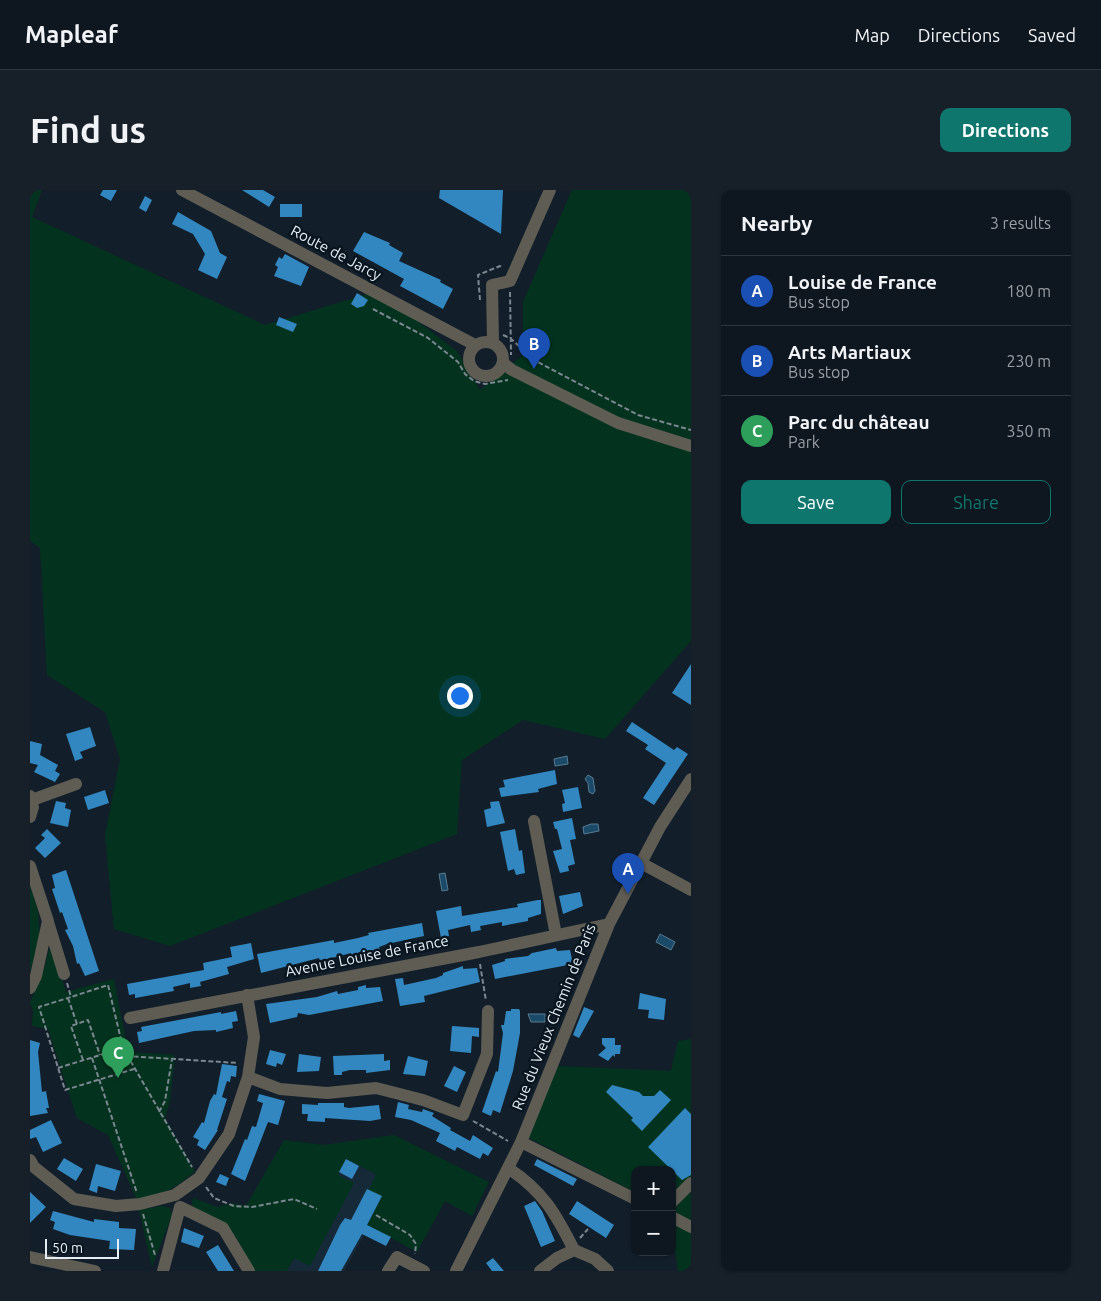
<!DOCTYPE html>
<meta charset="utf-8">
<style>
body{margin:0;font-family:Ubuntu,sans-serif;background:#172029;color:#f1f3f6}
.controls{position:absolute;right:15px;bottom:15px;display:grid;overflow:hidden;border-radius:10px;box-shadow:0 1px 4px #0004}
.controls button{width:45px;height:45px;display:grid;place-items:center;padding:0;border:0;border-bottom:1px solid #2e363e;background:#0e1720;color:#f1f3f6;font:25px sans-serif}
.scale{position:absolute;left:15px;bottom:12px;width:74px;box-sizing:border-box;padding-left:5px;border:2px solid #e4edf4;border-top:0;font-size:14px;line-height:18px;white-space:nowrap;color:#e4edf4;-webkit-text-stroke:4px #091620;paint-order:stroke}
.you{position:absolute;left:429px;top:505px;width:18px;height:18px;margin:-12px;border:4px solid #fff;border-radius:50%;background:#1a73e8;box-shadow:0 0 0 8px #1a73e833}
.badge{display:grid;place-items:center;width:32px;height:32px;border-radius:50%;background:#0f766e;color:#fff;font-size:16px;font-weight:700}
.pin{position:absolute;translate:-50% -41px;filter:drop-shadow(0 1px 2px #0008)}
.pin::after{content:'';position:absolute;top:26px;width:18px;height:15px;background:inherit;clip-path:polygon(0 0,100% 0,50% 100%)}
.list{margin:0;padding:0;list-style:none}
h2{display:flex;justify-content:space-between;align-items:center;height:65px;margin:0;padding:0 20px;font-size:21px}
h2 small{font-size:16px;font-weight:400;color:#9b9fa5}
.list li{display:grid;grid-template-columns:32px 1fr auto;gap:15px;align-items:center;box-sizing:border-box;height:70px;padding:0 20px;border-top:1px solid #2e363e}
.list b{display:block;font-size:19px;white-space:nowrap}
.list p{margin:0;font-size:16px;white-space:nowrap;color:#9b9fa5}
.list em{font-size:16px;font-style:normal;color:#9b9fa5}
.actions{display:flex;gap:10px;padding:15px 20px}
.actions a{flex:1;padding:11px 0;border:1px solid #0f766e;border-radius:10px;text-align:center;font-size:18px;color:#0f766e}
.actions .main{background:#0f766e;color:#fff}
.map{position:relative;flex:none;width:661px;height:1081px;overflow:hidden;border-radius:10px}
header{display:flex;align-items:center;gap:30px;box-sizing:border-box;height:70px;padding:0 25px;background:#0e1720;border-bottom:1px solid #2e363e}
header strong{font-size:24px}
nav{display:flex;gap:28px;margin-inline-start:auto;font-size:18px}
.intro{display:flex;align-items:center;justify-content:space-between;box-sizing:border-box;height:120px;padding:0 30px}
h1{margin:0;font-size:35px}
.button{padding:12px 22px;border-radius:10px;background:#0f766e;color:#fff;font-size:18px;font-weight:700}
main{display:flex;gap:30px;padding:0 30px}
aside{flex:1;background:#0e1720;border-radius:10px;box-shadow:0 1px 4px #0004}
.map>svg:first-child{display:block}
</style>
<header>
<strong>Mapleaf</strong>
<nav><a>Map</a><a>Directions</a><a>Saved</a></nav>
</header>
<div class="intro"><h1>Find us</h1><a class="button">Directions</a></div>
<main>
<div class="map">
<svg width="661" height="1081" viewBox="0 0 661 1081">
<rect width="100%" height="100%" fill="#121f2a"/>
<path fill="#162938" d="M316 969 346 984 352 1006 338 1035 361 1047 356 1056 334 1045 314 1081H257Z"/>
<path fill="#03331e" d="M0 0H12L2 27 235 135 347 101 427 161 450 200 493 165V112L542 0H661V451L575 549 493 530 432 570 427 644 140 756 84 739 75 645 90 569 75 522 17 485 10 358 0 351Z
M0 691 8 722 10 750 0 782Z
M21 752 36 802 84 789 98 862 145 865 140 911 135 928 165 981C146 998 132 1006 107 1010L78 945 47 928 18 839 2 836 3 821 0 813 14 779Z
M661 849V1031L642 1022V980H605V1002L499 948 527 876 641 881 648 851Z
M364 945 459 992 442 1026 415 1011 387 1062 337 1035 352 1007 339 1000 346 984 316 969 308 985 324 993 280 1076 264 1068 257 1081H223L194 1035 161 1019 163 1008 187 1017 203 1013 216 1016 254 950 294 955Z
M132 1016 140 1018 142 1025 122 1077 109 1020Z
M647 1034 661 1041V1081H648L642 1038Z"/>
<path fill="#1b4a68" stroke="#577b92" d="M537 566 538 574 525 576 524 569Z
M558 585 563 588 565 601 563 604 559 602 558 593 555 589Z
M561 634H568L569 641 554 644 553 637Z
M415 683 418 700 412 701 409 684Z
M630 744 645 752 641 760 626 752Z
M498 824H515V832H501Z"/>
<path fill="#3287c0" d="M73 0H87L81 11 70 5Z
M212 0H233L245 7 239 17Z
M410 0H473L471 44 409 8Z
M115 6 122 10 116 22 109 18Z
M250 14H272V27H250Z
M148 22 181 41 190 63 197 67 187 89 168 80 175 64 163 44 142 34Z
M334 42 360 53 359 55 373 63 369 71 411 90 410 92 423 99 413 119 370 96 374 89 323 61Z
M255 64 279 77 271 96 244 86 248 77 245 75 249 67 252 69Z
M327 103 338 110 334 116 327 118 321 114Z
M249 127 267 134 263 142 246 135Z
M661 474V515L642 503Z
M602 532 644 560 647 557 658 564 624 615 613 608 636 573 615 559 618 555 596 541Z
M60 537 66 556 50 562 53 568 45 571 36 544Z
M0 551 12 554 10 565 28 575 25 581 30 584 25 592 4 582 8 575 0 573Z
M525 580 527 594 508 599 509 602 471 607 469 598 475 597 473 590Z
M548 597 552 618 533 622 532 614 535 613 532 600Z
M75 600 79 613 58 620 54 607Z
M26 611 36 613 35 618 41 620 38 637 20 633Z
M469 611 475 633 457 637 454 620 461 618 460 612Z
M542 628 546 649 540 650 545 674 538 676 539 681 530 683 523 661 532 659 527 639H525L523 632Z
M17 639 31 653 15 668 5 658 15 648 11 645Z
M485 639 489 661 492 660 495 683 486 685 484 679 478 681 470 642Z
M36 680 69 781 55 786 49 773 47 774 43 756 35 740 38 739 32 722 30 723 22 699 25 698 22 685Z
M550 702 553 716 533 724 529 706Z
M508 710H511V724L498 728V731L472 736V732L450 736 451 740 441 742 440 735 418 740 419 746 411 748 406 721 431 716 432 726 488 717 487 714Z
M392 733 394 746 357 754 349 757 350 760 321 765V763L290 771 289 768 231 783 227 764 304 750V753L328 748 339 745 338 743Z
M221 753 224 769 197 777 199 784 170 792 171 796 160 798V793L143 797 144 801 105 808V804L99 805 97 794 174 780 173 773 202 767 200 757Z
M526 758 527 761 540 760 543 774 465 789 462 775 475 771V769L498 766 502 763Z
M433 776V779L447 778 450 792 394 806 395 812 370 816 365 789 373 788 374 795 406 788 413 785V783Z
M336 795V798L350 797 353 811 279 825 268 823 267 827 240 833 236 814 287 807 307 801 308 804 328 800V797Z
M610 803 636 809 634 830 618 828 619 820 608 819Z
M554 817 564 821 549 848 543 845Z
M481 819H489L490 821V843L483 881 470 923 463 920 461 926 452 922 466 881 468 882 473 843 471 835H474L476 821H481Z
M206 821 208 831 202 832 203 838 186 842V840L164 841 109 853 107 842 112 841 111 837 191 822V824Z
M422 836 449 838V847L442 846 441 863 420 861Z
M572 848H585V855H591L590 864H585V867L583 865 578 871 568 865 576 858 572 854Z
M0 850 10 853 8 862 12 902 16 901 19 918H16L18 923 0 926Z
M240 860 256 864 252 875 247 873 246 877 236 874Z
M269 864 291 867 289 881 267 882Z
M354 864V871L360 870V880L336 883V880H320L312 882V885H304L303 866Z
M378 866 398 871 395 886 373 884Z
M192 874 207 876 206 887 201 886 200 892 197 891 192 907 197 909 187 940H188L175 960 167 955 169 950 163 947 172 932 174 933 180 911 184 904 186 905Z
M424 876 436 882 427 902 414 896Z
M582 895 609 902 613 906H624L630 900 641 910 612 941 601 930 603 928 576 902Z
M229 904 255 911 248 935 238 932 215 991 201 984 215 949 217 950 222 936 226 937 233 913 227 911Z
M368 912 379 915 378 919 392 922 393 919 404 923 402 926 421 938 420 940 440 951 443 945 463 958 458 966 453 963 450 969 427 957 425 961 406 951 410 943 381 930 365 927Z
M288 913H314V917L319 918 349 915 351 929 340 931 295 928V932L277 931 278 924H272V914L288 915Z
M655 918 661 924V985L652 990 618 957Z
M21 930 32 953 13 962 6 947 0 949V940Z
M34 968 53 979 46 991 27 979Z
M316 969 329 976 322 989 309 982Z
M507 969 547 989 543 996 504 975Z
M66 974 91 981 85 1001 68 996 67 1003 59 1000Z
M190 984 199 988 196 996 186 992Z
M337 999 352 1006 337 1035 361 1047 356 1056 332 1044 311 1081H288L310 1035 315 1028 321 1030Z
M0 1002 16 1017 0 1033Z
M505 1011 512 1021 525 1051 511 1057 494 1016Z
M547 1011 584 1035 576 1048 539 1024Z
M23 1021 64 1032V1029L89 1032V1038L106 1039 104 1060 79 1059 80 1051 40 1045 23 1039 25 1032 20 1030Z
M154 1038 174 1046 169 1058 151 1052Z
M188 1055 191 1060 204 1081H188L176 1062Z
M463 1068 474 1081H462L456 1073Z"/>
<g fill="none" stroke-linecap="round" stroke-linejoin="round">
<path stroke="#7c8790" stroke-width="2" stroke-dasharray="5 2.5" stroke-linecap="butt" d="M480 102 481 165
M450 110 448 85 470 76 473 78
M343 119 398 148 428 172 435 184 444 191 455 194 478 190
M473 145 480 148 506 171 608 225 661 240
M450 774 456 811
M37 793 41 807 9 817 35 900 104 879
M38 808 47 834
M93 858 162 977
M96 866 208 873
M62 868 107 1003
M53 870 41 836 58 830 70 865
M28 878 93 858 78 795 41 807
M129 922 135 911 142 869
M443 931 478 951
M176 997 184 1008 204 1016 222 1017 264 1009 287 1019
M113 1024 125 1065
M346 1025 380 1045 386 1054 385 1064
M550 1048 558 1039"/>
<path stroke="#5f5c54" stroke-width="12" d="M152 0 445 155
M439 169a17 17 0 1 1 34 0a17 17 0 1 1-34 0Z
M463 153 462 95 480 91 520 0
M473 173 482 180 588 233 661 256
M0 606 3 617 0 627
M2 610 46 594
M504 631 526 745
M611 673 661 700
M0 676 18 731 6 786 0 798
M18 732 34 784
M100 828 449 762 579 734
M218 887 250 899 297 903 346 898 393 910 433 925 457 864 458 821
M491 952 605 1009
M0 970 4 977 44 1009 86 1016 110 1014 145 1005 169 988 199 944 218 887 224 847 217 805
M478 978C513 1001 526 1024 544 1060
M642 1012 661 993
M150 1017 193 1038 219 1081
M642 1027 661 1037
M0 1067 65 1081
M133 1081 150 1017
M358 1081 367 1067 394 1081
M426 1081 491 952 579 734 630 637 661 589
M510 1081 527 1068 544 1060 565 1069 578 1081"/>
</g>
<g text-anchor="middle" stroke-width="5" stroke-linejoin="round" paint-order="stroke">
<g font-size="15" fill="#e4edf4" stroke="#091620">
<text transform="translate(306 63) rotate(28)" y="5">Route de Jarcy</text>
<text transform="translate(337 766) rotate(-11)" y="5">Avenue Louise de France</text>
<text transform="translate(524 827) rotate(-68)" y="5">Rue du Vieux Chemin de Paris</text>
</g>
</g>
</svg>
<div class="controls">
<button>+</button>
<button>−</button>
</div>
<div class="scale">50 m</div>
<div class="you"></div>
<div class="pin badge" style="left:598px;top:704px;background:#1a4fb4">A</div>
<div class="pin badge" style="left:504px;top:179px;background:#1a4fb4">B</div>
<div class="pin badge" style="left:88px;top:888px;background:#2e9e5b">C</div>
</div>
<aside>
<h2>Nearby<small>3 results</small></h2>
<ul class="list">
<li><span class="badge" style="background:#1a4fb4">A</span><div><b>Louise de France</b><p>Bus stop</p></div><em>180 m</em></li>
<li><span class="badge" style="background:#1a4fb4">B</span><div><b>Arts Martiaux</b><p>Bus stop</p></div><em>230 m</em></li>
<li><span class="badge" style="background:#2e9e5b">C</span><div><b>Parc du château</b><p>Park</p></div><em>350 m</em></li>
</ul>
<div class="actions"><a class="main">Save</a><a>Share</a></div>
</aside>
</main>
